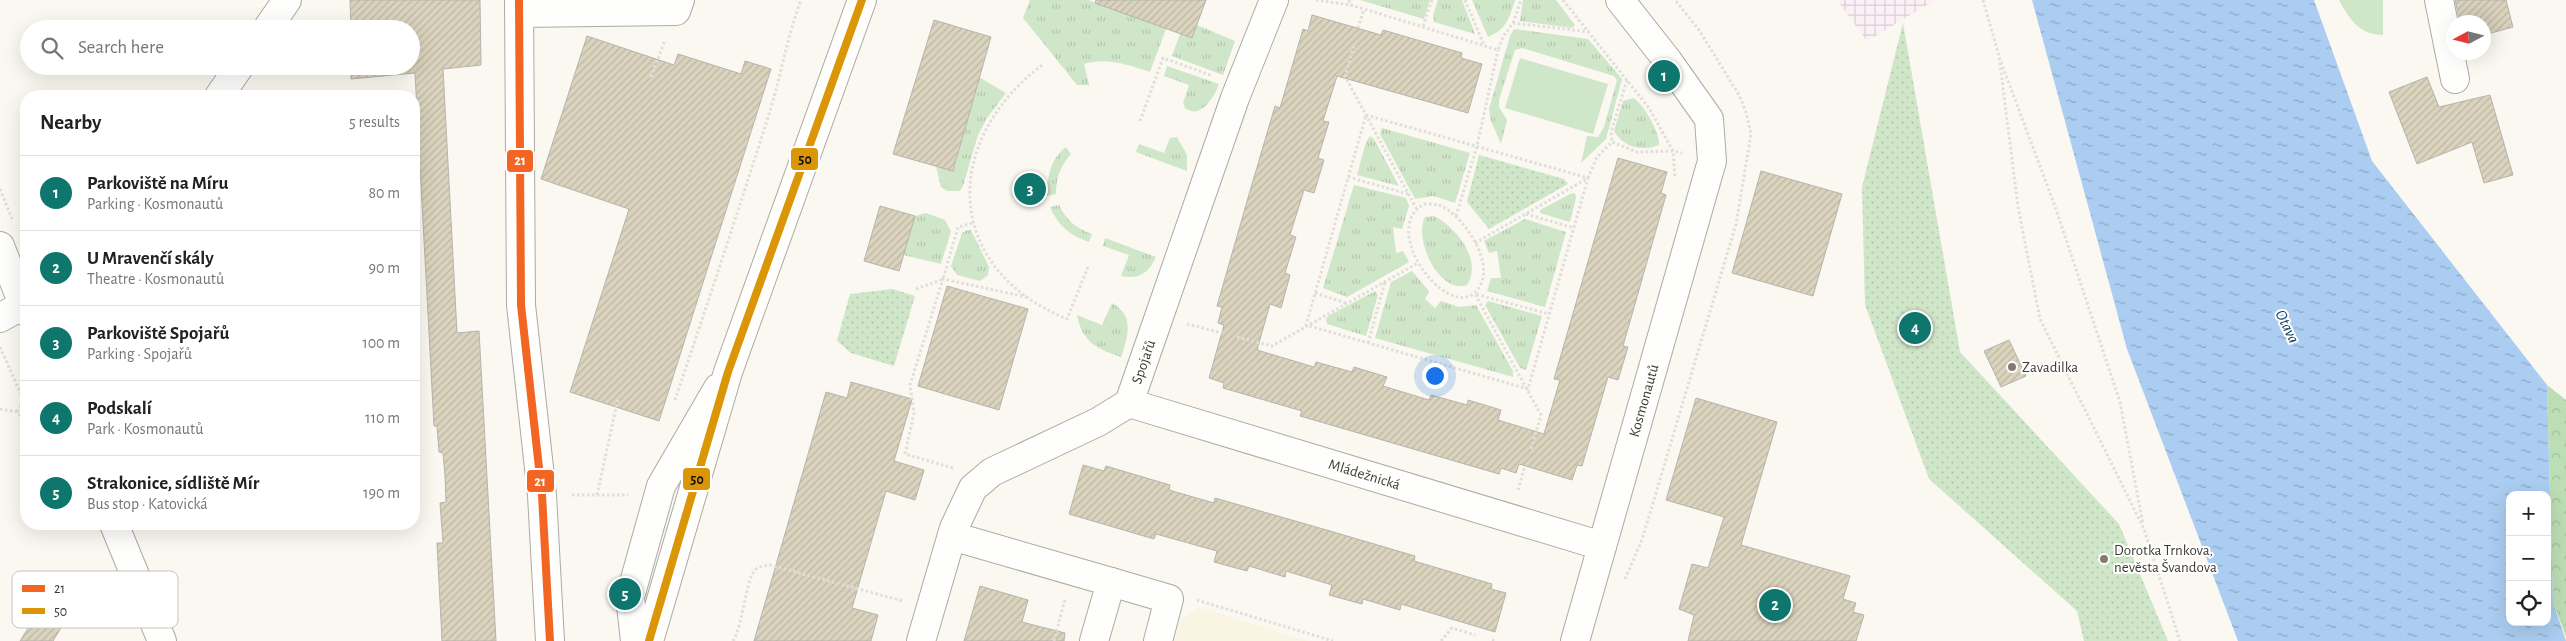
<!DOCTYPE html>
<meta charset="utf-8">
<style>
body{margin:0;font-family:"Alegreya Sans",sans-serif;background:#f2f2f2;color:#222}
.controls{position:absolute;right:15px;bottom:15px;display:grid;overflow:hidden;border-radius:10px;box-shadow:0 5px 20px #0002}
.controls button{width:45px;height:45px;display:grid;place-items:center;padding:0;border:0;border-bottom:1px solid #e0e0e0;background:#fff;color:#222;font:25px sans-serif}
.compass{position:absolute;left:2446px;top:15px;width:45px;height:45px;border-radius:50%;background:#fff;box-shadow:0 5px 20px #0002;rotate:263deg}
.you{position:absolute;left:1434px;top:375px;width:18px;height:18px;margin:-12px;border:4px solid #fff;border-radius:50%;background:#1a73e8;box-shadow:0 0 0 8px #1a73e833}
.badge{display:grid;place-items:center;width:32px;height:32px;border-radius:50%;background:#0f766e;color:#fff;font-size:16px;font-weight:700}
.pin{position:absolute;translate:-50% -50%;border:2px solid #fff;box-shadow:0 1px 5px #0006}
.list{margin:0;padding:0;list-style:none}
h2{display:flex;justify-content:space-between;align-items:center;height:65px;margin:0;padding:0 20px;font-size:21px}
h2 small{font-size:16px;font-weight:400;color:#767676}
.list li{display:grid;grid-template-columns:32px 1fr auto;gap:15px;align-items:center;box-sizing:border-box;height:75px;padding:0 20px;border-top:1px solid #e0e0e0}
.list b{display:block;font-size:19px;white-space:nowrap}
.list p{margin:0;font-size:16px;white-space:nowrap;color:#767676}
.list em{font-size:16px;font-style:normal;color:#767676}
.icon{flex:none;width:28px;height:28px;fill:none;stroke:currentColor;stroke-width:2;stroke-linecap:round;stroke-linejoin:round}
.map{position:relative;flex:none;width:2566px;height:641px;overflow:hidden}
.search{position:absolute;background:#fff;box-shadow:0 5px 20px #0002;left:20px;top:20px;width:400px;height:55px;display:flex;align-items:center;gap:12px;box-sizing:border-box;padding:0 18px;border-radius:28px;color:#767676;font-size:19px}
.panel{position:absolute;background:#fff;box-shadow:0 5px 20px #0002;left:20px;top:90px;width:400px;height:440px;border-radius:20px}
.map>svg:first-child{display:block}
</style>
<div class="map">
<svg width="2566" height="641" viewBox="0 0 2566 641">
<defs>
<pattern id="industrial-grid" width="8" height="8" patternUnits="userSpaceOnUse" patternTransform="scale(1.25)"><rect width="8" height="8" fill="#fbf0f6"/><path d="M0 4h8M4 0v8" fill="none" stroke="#d8cfd3"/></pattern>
<pattern id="grass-tufts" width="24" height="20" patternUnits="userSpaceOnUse" patternTransform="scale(1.25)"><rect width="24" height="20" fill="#d0e6c9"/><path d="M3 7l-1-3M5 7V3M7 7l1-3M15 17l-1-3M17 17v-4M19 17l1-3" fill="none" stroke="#b4c6ad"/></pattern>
<pattern id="forest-crowns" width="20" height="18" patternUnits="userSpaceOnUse" patternTransform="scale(1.25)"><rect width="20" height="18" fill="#bcdeb4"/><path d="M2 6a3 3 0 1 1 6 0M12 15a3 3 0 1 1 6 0" fill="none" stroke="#a2bf9b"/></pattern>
<pattern id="park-dots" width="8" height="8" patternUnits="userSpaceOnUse" patternTransform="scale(1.25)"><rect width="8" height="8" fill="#d0e6c9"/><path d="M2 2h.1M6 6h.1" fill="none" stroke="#b4c6ad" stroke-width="1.8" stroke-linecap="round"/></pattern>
<pattern id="water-ripples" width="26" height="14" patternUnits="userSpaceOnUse" patternTransform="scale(1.25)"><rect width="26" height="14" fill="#abcdf1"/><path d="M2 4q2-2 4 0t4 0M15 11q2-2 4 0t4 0" fill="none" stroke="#8ca7c4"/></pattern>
<pattern id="building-hatch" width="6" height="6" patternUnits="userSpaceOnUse" patternTransform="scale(1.25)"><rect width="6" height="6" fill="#dad3bd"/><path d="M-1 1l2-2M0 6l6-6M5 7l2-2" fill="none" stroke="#bcb6a3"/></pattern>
</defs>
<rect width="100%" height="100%" fill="#faf8f0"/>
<path fill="#faf4e3" d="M1198 607 1308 641H1168L1173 623 1185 618Z"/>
<path fill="url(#industrial-grid)" d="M1837 0H1935L1867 41Z"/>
<path fill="url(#grass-tufts)" d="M1030 0H1088L1166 29 1150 72C1128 65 1107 57 1084 64L1089 85H1077L1023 18Z
M1360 0H1430L1424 19Z
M1438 0H1462L1475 34 1434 22 1433 15Z
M1472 0H1515C1510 17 1506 30 1488 37Z
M1523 0H1556L1575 25 1572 28 1520 21Z
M1197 25 1235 41 1223 75 1172 56 1180 34 1192 38Z
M1514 29 1588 39 1622 79 1606 139 1581 163 1587 136 1598 137 1604 127 1617 80 1614 76 1522 48 1515 50 1499 100V107L1507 120 1501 144 1491 121 1489 109 1510 36Z
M1167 66 1219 84C1214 97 1201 120 1185 108L1183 103 1189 85 1164 76Z
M979 77 1006 93 987 118 978 135 963 186 960 191H947L941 187 936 166 954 171Z
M1633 98C1644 104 1660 133 1659 145 1642 152 1623 147 1614 131L1623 101Z
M1382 128 1470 153 1455 203 1433 196 1415 199 1380 134Z
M1370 136 1374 139 1399 186 1357 175 1366 142Z
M1177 137 1187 155V171L1136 152 1139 144 1164 153 1170 138Z
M1066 147 1071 154C1060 166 1056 178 1056 194L1047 196C1047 178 1050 159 1066 147Z
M1354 185 1406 198 1409 206 1402 229 1393 227 1396 253 1403 251 1409 262 1347 297 1323 288Z
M1575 193 1576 198 1570 222 1540 213V210L1570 194Z
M1059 205C1066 220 1076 228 1092 234L1089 242C1070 236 1058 225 1050 207Z
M926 213 945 220 951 231 941 264 903 255 915 216Z
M1434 216C1456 227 1483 260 1467 285 1440 295 1413 240 1425 217Z
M1525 219 1566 232 1545 307 1487 291 1491 278H1501L1497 251 1489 253 1484 241Z
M967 230H971L989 267 988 275 980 281 957 275 951 266 962 233Z
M1105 238 1156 257C1149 273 1138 280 1121 276L1129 255 1103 246Z
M1412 271 1429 291 1425 299 1435 308 1441 301 1459 307 1476 305 1513 371V377L1375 338 1391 282Z
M1375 291 1378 295 1366 336 1327 324 1326 319 1328 316Z
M1488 301 1542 316 1526 370 1520 368 1485 305Z
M1112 303C1135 316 1128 336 1121 357 1097 349 1082 342 1077 315L1102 325Z"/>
<path fill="url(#forest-crowns)" d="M2547 385 2566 400V637L2553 602Z"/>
<path fill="url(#park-dots)" d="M1903 23 1960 352 2119 524 2168 641H2084L2077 611 1929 479 1865 305 1862 187Z
M1479 155 1564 179 1568 184 1489 229 1467 202Z
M892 289 915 296 894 366 851 353 837 341 850 294Z"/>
<path fill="#d0e6c9" d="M2339 0H2383V35C2360 35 2349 19 2339 0Z
M1520 58 1608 84 1593 134 1505 108Z"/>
<path fill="url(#water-ripples)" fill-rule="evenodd" d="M2032 0H2314L2372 161 2547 385 2553 602 2566 641H2238L2127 349ZM2510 495H2547V622H2510Z"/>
<path fill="url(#building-hatch)" stroke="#b6b4ad" d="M350 0H480L481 65 443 69 457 333 479 331 496 641H442L437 543H443L440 503 446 502 445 476 443 453 439 452 437 426H434L415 73 351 79V66H411V29H351Z
M1096 0H1206L1192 38 1095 3Z
M2455 0H2506L2513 27 2484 35V22H2460Z
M1312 15 1381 35 1383 30 1462 53 1461 58 1482 64 1468 113 1337 76 1323 121 1329 122 1318 158 1324 160 1314 193 1304 190 1290 235 1296 237 1285 273 1290 275 1281 308 1270 304 1257 350 1314 367 1316 362 1352 372 1354 367 1387 377 1383 386 1429 400 1431 395 1467 405 1468 400 1501 410 1498 420 1544 434 1560 380 1554 379 1618 158 1667 172 1661 193 1666 195 1623 346 1628 347 1618 380 1608 377 1582 466 1577 465 1572 480 1519 464 1516 473 1501 468 1499 474 1300 416 1302 411 1223 388 1224 383 1209 378 1224 325 1218 323 1222 307 1217 306 1250 191 1275 106 1280 108 1303 29 1308 31Z
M934 20 991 37 953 171 893 154Z
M587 36 674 65 678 54 741 74 745 61 771 69 659 421 570 392 629 209 541 179Z
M2427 77 2439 107 2490 95 2513 175 2484 183 2472 142 2417 164 2389 92Z
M1761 171 1842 194 1813 296 1732 273Z
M880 206 915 216 899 271 864 261Z
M947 286 1028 309 999 410 918 386Z
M2009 340 2026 376 2001 387 1984 351Z
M851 382 912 399 894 461 924 470 915 500 886 491 852 608 878 615 871 641H754L826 392 847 398Z
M1696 398 1777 422 1741 545 1850 576 1843 599 1856 603 1853 612 1864 615 1856 641H1688L1694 615 1679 609 1692 564 1708 568 1724 517 1666 500Z
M1083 465 1104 471 1106 466 1170 485 1169 490 1214 503 1215 498 1330 531 1415 556 1414 561 1492 584 1491 589 1506 593 1495 632 1401 604 1400 610 1363 599 1362 604 1329 595 1332 585 1286 571 1285 577 1249 566 1247 571 1214 562 1217 551 1156 534 1154 539 1069 514Z
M980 586 1028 600 1022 622 1065 633 1064 641H964Z
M54 587 77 602 53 641H20Z"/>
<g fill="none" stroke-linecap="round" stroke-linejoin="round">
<defs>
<g id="minor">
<path d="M519 0 521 305 542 495 550 641"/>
<path d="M2439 0 2455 79"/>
<path d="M519 13 676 11 680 0"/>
<path d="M267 29 287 0"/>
<path d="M219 96 240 66"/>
<path d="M0 246 26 312"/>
<path d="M0 318 26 303"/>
<path id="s1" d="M1129 403 1602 546"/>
<path d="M114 524 162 641"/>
<path d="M952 536 1111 582 1094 641"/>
<path d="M1111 582 1169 599 1158 641"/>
<path d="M635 641 630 597 661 486 718 388"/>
<path id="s2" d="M921 641 954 528 973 488 992 472 1098 422 1129 403 1235 98 1274 0"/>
<path id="s3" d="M1575 641 1712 161 1709 119 1668 61 1620 0"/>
</g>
<path id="major" d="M649 641 728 372 862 0"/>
</defs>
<use href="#minor" stroke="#acaaa3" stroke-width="30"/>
<use href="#major" stroke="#acaaa3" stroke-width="30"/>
<path stroke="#dfdedb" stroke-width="3" stroke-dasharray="2.5 2.5" stroke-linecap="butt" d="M1316 0 1351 5
M1349 0 1351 5 1498 50 1503 37 1513 23 1590 32
M1465 0 1484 45
M1563 0 1649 108 1673 151 1682 153
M1983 0 1999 56 2018 207 2040 319 2144 529 2180 641
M1513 23 1521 0
M1423 26 1432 0
M1358 28 1364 9
M1354 46 1345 76 1416 208
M2001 62 2056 209 2120 402 2143 524
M1042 65C941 142 943 268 1067 319L1088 267
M651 77 665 40
M1627 80 1611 132 1612 142 1637 152 1673 151 1675 177
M1366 115 1588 178 1528 389 1306 325Z
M1140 121 1163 58 1213 76
M1348 177 1408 194
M0 189 12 219
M1424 204C1429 204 1435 204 1439 205 1462 214 1493 259 1481 284 1457 334 1375 231 1424 204Z
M1526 214 1574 228
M1456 216 1477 146 1498 50
M1475 243 1588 178 1597 157 1612 142
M916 289 943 279 958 227 973 223
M1315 293 1346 303
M1187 324 1222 333
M1237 337 1272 346 1418 263
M1368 343 1385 282
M0 347 24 401
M675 400C707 305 739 209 769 114 781 76 787 37 801 0
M0 409 17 412 26 422
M17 412 26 397
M1531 449 1541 415 1475 294 1549 314
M953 468 905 454 914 413 910 385 943 279 1026 297
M1518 490 1525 466
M572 495H628
M597 495 618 398
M1625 579 1642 540 1736 224 1751 134 1746 112 1739 95 1699 30 1675 0
M1197 600 1333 641
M1492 640 1497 641
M733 641C743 625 746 579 755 570 759 566 765 566 770 565L903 601
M1054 641 1065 599
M1441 641 1452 628 1475 635"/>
<use href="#minor" stroke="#fefefd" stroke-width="28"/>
<use href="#major" stroke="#fefefd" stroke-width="28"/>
<defs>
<path id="bus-1" d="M519 0 521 305 542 495 550 641"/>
<path id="bus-2" d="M649 641 728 372 862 0"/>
</defs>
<use href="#bus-1" stroke="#fff" stroke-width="11"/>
<use href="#bus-2" stroke="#fff" stroke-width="11"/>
<use href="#bus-1" stroke="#f26522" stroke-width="8"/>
<use href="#bus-2" stroke="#db9608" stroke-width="8"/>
</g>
<g fill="#7f7c75" stroke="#fff" stroke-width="2">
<circle cx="2012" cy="367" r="5"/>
<circle cx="2104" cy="559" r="5"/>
</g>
<g text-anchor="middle" stroke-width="4" stroke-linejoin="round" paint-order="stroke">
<g font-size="15" fill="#3d3a33" stroke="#fff">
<text dy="5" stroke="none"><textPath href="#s2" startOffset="384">Spojařů</textPath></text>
<text dy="5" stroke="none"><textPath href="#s3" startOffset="250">Kosmonautů</textPath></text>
<text dy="5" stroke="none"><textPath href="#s1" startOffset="246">Mládežnická</textPath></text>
</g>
<g font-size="15" fill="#3d3a33" stroke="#fff" text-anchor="start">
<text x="2022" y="372">Zavadilka</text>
<text x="2114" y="555">Dorotka Trnkova,<tspan x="2114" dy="17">nevěsta Švandova</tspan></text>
</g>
<g font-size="16" font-style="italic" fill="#0f3c67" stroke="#fff">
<text transform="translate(2288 326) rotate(64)" y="6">Otava</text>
</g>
</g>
<rect x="12" y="571" width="166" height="57" rx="8" fill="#fff" stroke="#c5c4c2" stroke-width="1"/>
<rect x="22" y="585" width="23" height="7" fill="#f26522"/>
<rect x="22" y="608" width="23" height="6" fill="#db9608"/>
<g font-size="14" fill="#3d3a33">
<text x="54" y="593">21</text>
<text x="54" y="616">50</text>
</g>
<g stroke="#fff" stroke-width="2">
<rect x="790" y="147" width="29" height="24" rx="5" fill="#db9608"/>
<rect x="506" y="149" width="28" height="24" rx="5" fill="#f26522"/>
<rect x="682" y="467" width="29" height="24" rx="5" fill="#db9608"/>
<rect x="526" y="469" width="29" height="24" rx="5" fill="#f26522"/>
</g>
<g font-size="14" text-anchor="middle" font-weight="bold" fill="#fff">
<text x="520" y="165">21</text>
<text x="540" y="486">21</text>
</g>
<g font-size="14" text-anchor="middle" font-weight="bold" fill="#111">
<text x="805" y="164">50</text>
<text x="697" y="484">50</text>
</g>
</svg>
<div class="controls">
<button>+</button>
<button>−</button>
<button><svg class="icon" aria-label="locate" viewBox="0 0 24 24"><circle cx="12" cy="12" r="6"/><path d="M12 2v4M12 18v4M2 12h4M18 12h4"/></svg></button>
</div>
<svg class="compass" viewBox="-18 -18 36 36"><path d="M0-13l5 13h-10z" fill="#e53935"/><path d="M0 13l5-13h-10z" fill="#767676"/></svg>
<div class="you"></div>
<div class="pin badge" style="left:1664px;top:76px">1</div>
<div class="pin badge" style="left:1775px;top:605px">2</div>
<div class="pin badge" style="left:1030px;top:189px">3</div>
<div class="pin badge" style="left:1915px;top:328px">4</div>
<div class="pin badge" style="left:625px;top:594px">5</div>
<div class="search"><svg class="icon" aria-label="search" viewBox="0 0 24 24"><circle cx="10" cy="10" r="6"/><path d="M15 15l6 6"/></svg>Search here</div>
<section class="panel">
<h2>Nearby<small>5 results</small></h2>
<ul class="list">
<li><span class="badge">1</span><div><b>Parkoviště na Míru</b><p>Parking · Kosmonautů</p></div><em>80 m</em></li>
<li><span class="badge">2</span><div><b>U Mravenčí skály</b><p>Theatre · Kosmonautů</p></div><em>90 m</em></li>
<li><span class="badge">3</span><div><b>Parkoviště Spojařů</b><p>Parking · Spojařů</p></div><em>100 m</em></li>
<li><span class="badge">4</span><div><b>Podskalí</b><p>Park · Kosmonautů</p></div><em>110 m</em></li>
<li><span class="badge">5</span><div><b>Strakonice, sídliště Mír</b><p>Bus stop · Katovická</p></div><em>190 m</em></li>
</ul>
</section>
</div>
